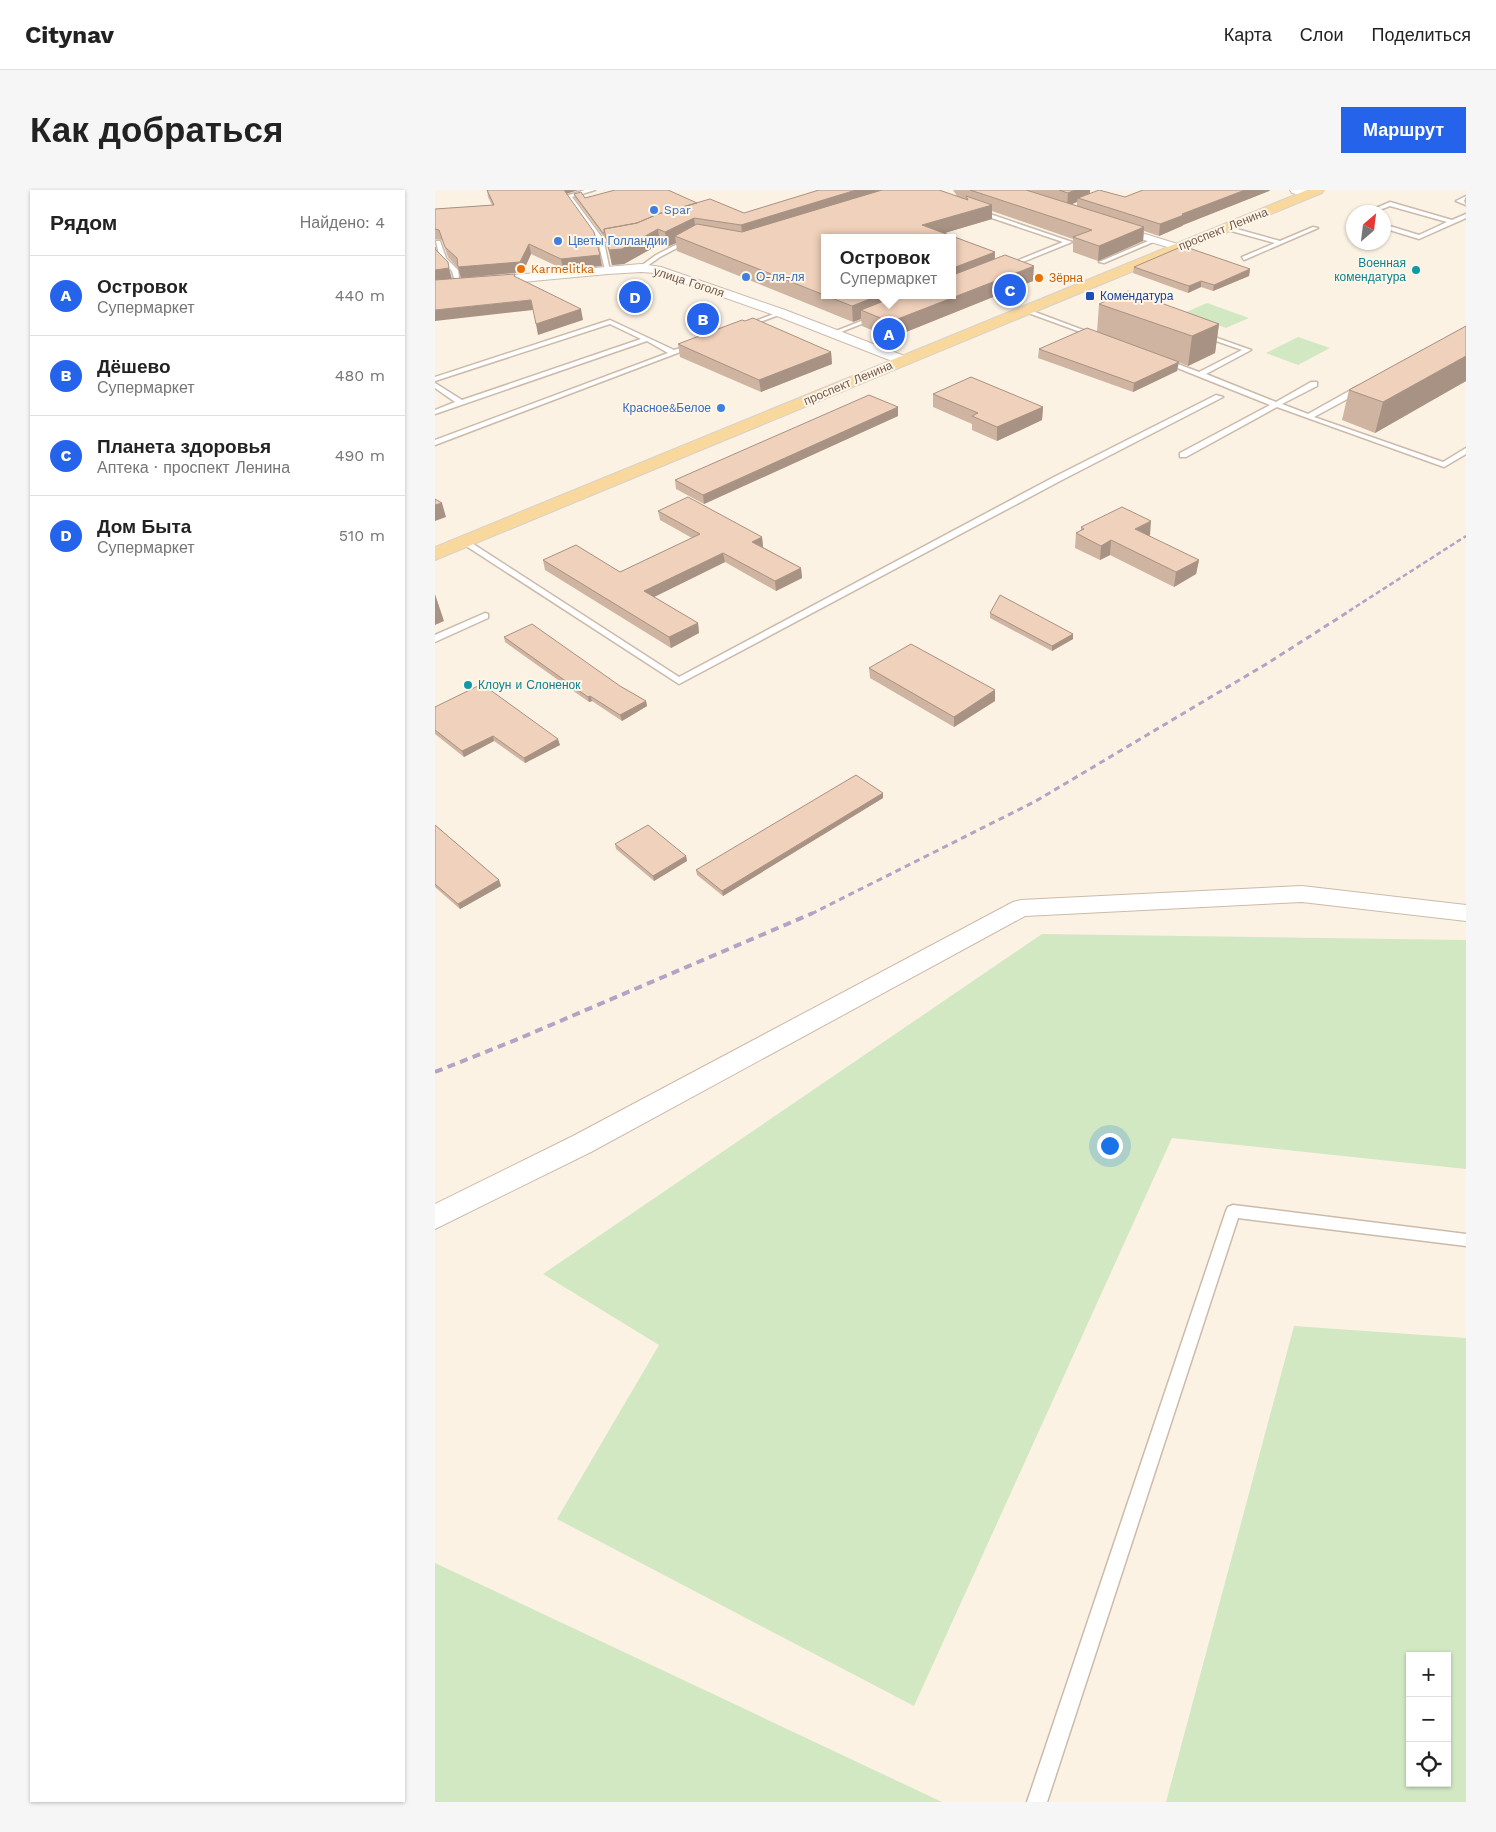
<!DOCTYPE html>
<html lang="ru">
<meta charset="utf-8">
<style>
body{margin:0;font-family:"Work Sans",sans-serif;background:#f6f6f6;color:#222}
.controls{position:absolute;right:15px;bottom:15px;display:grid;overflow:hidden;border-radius:0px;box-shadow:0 1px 4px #0004}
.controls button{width:45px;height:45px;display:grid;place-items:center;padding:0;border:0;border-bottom:1px solid #e0e0e0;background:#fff;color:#222;font:25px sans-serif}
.compass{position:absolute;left:911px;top:15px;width:45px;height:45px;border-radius:50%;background:#fff;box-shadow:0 1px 4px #0004;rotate:28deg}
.you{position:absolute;left:674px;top:955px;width:18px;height:18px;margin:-12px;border:4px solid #fff;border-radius:50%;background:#1a73e8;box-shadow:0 0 0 8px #1a73e833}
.badge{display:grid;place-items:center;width:32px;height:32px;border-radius:50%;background:#2563eb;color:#fff;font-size:16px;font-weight:700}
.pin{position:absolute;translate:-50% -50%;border:2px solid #fff;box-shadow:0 1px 5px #0006}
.popup{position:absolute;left:386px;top:44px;width:135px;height:65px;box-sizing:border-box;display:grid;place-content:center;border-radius:0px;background:#fff;filter:drop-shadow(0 1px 4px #0005);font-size:16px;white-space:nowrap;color:#767676}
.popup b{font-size:19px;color:#222}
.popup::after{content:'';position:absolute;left:50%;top:100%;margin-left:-10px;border:10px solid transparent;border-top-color:#fff}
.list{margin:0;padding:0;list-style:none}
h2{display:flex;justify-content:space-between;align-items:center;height:65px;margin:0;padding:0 20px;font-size:21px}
h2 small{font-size:16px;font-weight:400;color:#767676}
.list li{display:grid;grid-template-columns:32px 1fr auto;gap:15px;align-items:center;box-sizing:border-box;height:80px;padding:0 20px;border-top:1px solid #e0e0e0}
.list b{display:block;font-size:19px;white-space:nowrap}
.list p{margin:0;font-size:16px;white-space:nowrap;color:#767676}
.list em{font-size:16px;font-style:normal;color:#767676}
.icon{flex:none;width:28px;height:28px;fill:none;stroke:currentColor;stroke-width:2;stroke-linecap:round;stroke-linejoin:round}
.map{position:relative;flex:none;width:1031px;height:1612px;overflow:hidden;border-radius:0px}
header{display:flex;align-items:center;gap:30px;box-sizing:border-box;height:70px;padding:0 25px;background:#fff;border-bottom:1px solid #e0e0e0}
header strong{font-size:24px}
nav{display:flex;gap:28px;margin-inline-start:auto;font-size:18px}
.intro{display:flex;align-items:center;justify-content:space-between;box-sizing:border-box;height:120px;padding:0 30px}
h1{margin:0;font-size:35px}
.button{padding:12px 22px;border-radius:0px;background:#2563eb;color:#fff;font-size:18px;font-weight:700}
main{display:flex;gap:30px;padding:0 30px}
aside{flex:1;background:#fff;border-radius:0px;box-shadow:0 1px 4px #0004}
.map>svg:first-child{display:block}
</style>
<header>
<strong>Citynav</strong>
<nav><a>Карта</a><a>Слои</a><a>Поделиться</a></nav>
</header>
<div class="intro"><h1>Как добраться</h1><a class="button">Маршрут</a></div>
<main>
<aside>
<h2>Рядом<small>Найдено: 4</small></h2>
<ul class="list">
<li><span class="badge">A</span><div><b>Островок</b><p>Супермаркет</p></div><em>440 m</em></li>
<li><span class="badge">B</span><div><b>Дёшево</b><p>Супермаркет</p></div><em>480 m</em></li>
<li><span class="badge">C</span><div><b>Планета здоровья</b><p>Аптека · проспект Ленина</p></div><em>490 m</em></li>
<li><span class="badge">D</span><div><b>Дом Быта</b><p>Супермаркет</p></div><em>510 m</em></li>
</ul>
</aside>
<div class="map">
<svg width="1031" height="1612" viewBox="0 0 1031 1612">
<rect width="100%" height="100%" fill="#fbf2e3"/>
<path fill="#d1e8c2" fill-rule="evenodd" d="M772 113 814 128 791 138 749 123Z
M863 147 895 158 863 175 831 163Z
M607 744 1031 750V979L737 948 479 1516 122 1329 224 1155 108 1084Z
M859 1136 1031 1148V1612H731ZM975 1466H1012V1593H975Z
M0 1373 507 1612H0Z"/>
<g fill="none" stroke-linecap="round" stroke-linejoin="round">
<defs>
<path id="service" d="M150 0H160L137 7 168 49 186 45 189 47 169 52 175 81 170 80 163 51 131 6Z
M1031 6 1029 11 1031 15 1021 11Z
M955 12 1017 30 1031 24V28L984 49 948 38V34L984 45 1012 32 955 16 939 22H932Z
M539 20H543L637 52 573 78H569V76L628 52 539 22Z
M791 36 845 51 878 37 883 38 809 70 807 67 840 53 789 39Z
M254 48 259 49 225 67 208 79 203 78 221 65Z
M718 49 723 50 669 73 664 72Z
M1 51H5L11 68 23 80 25 95H21L17 81 5 69Z
M588 119H592L664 146 659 147 588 121Z
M344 122 349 123 312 137 307 136Z
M439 126 444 127 401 144 396 143Z
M175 130 239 160 258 154 261 156 0 255V250L233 163 212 151 0 224V220L20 212 0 198V193L27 210 206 149 175 134 0 191V187Z
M764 143H768L816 160 771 184 841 212 876 192H882V196L847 214 873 224 923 196H929V200L879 227 1008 272 1031 258V264L1009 277 842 217 751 267H745V263L835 215 725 171V169H729L764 182 807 160 764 145Z
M781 205 788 207 625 291 244 494 25 352 32 350 244 487 619 287Z
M50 423 53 424V428L0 452V445Z
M798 1015 1031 1044V1056L803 1028 612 1612H592L791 1021 793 1017Z"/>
<path id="minor" d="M677 34 746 55 748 57 742 60 673 39 671 37Z
M206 74 226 77 350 120 472 167 474 170 467 174 462 173 342 126 220 83 206 82 173 84 0 100V92Z
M867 696 1031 715V731L867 712 590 726 156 962 0 1039V1014L138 946 578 712 586 710Z"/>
<path id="tertiary" d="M855 0H874L880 4 874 8 857 3Z"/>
<path id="primary" d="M872 0H889L887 3 0 370V357Z"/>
</defs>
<use href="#service" stroke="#ccbaaa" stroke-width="3"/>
<use href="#minor" stroke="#ccbaaa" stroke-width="2"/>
<use href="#tertiary" stroke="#ccbaaa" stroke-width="2"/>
<use href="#primary" stroke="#d8d1cc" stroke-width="2"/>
<use href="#service" fill="#fff" fill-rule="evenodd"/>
<use href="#minor" fill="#fff" fill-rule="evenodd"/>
<use href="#tertiary" fill="#fff" fill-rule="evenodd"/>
<use href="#primary" fill="#f8d89d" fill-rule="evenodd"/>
<path stroke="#b5a2c4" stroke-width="2.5" stroke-dasharray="5 3" stroke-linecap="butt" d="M914 421 1031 346"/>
<path stroke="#b5a2c4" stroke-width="3" stroke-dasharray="6 4.5" stroke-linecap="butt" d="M376 724 601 611 833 473 916 420"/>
<path stroke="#b5a2c4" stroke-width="4" stroke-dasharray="8 5.5" stroke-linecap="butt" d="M0 882 83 849 378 723"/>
</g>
<path fill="#ceb4a1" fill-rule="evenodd" d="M52 0H143L132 4 167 76 128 79 96 64 88 82 26 88 23 78 13 67 7 50 1 49 0 50V19L57 15 53 7Z
M518 0H655V4L690 7 708 0H835L834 1 748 35 747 36 724 46 709 41 708 51 663 71 638 62V49L557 21V29L509 43 560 62V69L598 91 456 148 427 136 426 129 418 132 242 61 241 53 232 57 225 54 189 74 177 75 170 47H169L140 8 139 4 150 8 262 13 309 23 522 6ZM642 12V16L637 14ZM518 48V105H390Z
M699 77 815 79 814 86 778 101 766 97 753 103 698 83Z
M664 114 784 134 780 163 753 176 743 172 742 181 698 202 603 168 604 159 662 142Z
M1031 136V191L940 243 907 230 914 200Z
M243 154 396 162 397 174 326 202 245 167Z
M498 204 608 217 607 230 562 251 537 240V234L498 217Z
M463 217V226L269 314 241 299 240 290Z
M223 321 327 347 328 357 366 378 367 388 341 401 290 372 219 407 263 433 264 443 236 458 110 380 108 370 185 382 257 348 225 330Z
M646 337 715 345 714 346 764 370 761 384 739 397 675 365 665 370 640 358 641 343 646 340Z
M555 423 638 444V449L617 461 555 428Z
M69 447 185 496 211 511 212 516 187 531 157 511 154 512 70 452Z
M434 478 560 500V511L519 537 435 488Z
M0 517 125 555 90 573 59 551 29 567 0 544Z
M448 603V608L288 706 262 685 261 680Z
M0 635 64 690 66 696 25 719 0 697Z
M180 654 251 666 252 671 219 691 181 659Z"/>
<path fill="#a89283" d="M128 0H143L130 4Z
M421 0H465L308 49 306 35Z
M640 0H655L654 8H643L642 12 632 16 633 3Z
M810 0H835L834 1 748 35 747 36 724 46 725 34 747 24Z
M557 15V29L493 48 487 35Z
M259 28 261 42 240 46 241 53 232 57 230 42Z
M709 37 708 51 663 71 664 56Z
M223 39 225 54 189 74 177 75 174 60Z
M94 54 96 64 88 82 26 88 23 77Z
M560 62 559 77 518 93V78Z
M165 65 167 76 128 79 126 69Z
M599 76 598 91 456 148 455 132Z
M14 78 17 89 0 91V80Z
M815 79 814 86 778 101 779 95Z
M766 91V97L753 103 754 96Z
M445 105H485L426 120V129L418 132 417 116Z
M96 110 98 120 0 131V120Z
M146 119 148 130 103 145 101 134Z
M784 134 780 163 753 176 757 146Z
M396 162 397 174 326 202 324 190Z
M1031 166V191L940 243 948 212Z
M744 172 742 181 698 202 699 193Z
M463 217V226L269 314 268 305Z
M608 217 607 230 562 251V237Z
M7 313 11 327 0 331V315Z
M716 331 715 345 699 353 700 339Z
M327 347 328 357 317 352Z
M676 350 675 365 665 370 666 356Z
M288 363 290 372 211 411 209 401Z
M764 370 761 384 739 397 741 382Z
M366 378 367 388 341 401 340 391Z
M0 404 9 431 0 435Z
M263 433 264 443 236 458 234 447Z
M638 444V449L617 461V456Z
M560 500V511L519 537V527Z
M155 506 157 511 154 512 153 507Z
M211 511 212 516 187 531 185 525Z
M58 546 59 551 29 567 27 561Z
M123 549 125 555 90 573 89 568Z
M448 603V608L288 706 287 701Z
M251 666 252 671 219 691 218 686Z
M64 690 66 696 25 719 23 714Z"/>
<path fill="#f0d1bb" stroke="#a89283" d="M52 0H129L159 42 165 65 126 69 94 54 85 72 23 77 22 68 10 57 4 40 0 39V19L59 15Z
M180 0H233L262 13 223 24 202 33 169 39V43H168L139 4 146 2 150 8Z
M384 0H421L306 35 259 28 230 42 223 39 187 59 174 60 169 39 202 33 223 24 275 9 309 23Z
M447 0H504L533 10 531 6 557 15 487 35 560 62 518 78V48H390V105H445L417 116 240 46 262 34 307 42Z
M535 0H591L709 37 664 56 638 47 657 40Z
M624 0H640L633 3Z
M664 0 690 7 708 0H810L747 24 749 25 725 34 643 8Z
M748 56 815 79 779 95 766 91 754 96 699 77Z
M0 57V59L13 72 14 78 0 80Z
M570 65 599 76 455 132 426 120 464 105H518V85Z
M80 84 79 86 146 119 101 134 96 110 0 120V90Z
M693 101 784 134 757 146 664 114Z
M318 128 396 162 324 190 243 154 307 130 310 131Z
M1031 136V166L948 212 914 200Z
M652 138 744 172 699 193 604 159Z
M536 187 608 217 562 237 537 226 543 223 498 204Z
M434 205 463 217 268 305 240 290Z
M253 307 327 347 317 352 366 378 340 391 288 363 209 401 263 433 234 447 108 370 141 355 185 382 265 344 223 321Z
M0 309 7 313 0 315Z
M687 317 716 331 700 339 764 370 741 382 676 350 666 356 641 343 649 339 646 337Z
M565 405 638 444 617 456 555 423Z
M97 434 185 496 211 511 185 525 155 506 153 507 69 447Z
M476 454 560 500 519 527 434 478Z
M47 494 123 549 89 568 58 546 27 561 0 540V517Z
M421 585 448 603 287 701 261 680Z
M0 635 64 690 23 714 0 694Z
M213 635 251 666 218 686 180 654Z"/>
<g fill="#3f7fe0" stroke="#fef6e9" stroke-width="2">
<circle cx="219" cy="20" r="5"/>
<circle cx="123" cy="51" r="5"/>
<circle cx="311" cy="87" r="5"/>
<circle cx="286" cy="218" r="5"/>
</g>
<g fill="#e8710a" stroke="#fef6e9" stroke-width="2">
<circle cx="86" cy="79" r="5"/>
<circle cx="604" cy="88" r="5"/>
</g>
<g fill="#0f9aa8" stroke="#fef6e9" stroke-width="2">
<circle cx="981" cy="80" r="5"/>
<circle cx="33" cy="495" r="5"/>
</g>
<rect fill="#1a4fb4" stroke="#fef6e9" stroke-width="2" x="650" y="101" width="10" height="10" rx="2.5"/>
<g text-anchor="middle" stroke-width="4" stroke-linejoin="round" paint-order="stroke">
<g font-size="12" fill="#366cbe" stroke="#fef6e9" text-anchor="start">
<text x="229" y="24">Spar</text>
<text x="133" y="55">Цветы Голландии</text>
<text x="321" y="91">О-ля-ля</text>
<text x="276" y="222" text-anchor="end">Красное&amp;Белое</text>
</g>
<g font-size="12" fill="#72594a" stroke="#fef6e9">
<text transform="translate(788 39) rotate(-22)" y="4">проспект Ленина</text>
<text transform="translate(254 92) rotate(18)" y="4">улица Гоголя</text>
<text transform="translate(413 193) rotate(-23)" y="4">проспект Ленина</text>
</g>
<g font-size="12" fill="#0d838f" stroke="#fef6e9" text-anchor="end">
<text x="971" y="77">Военная<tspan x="971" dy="14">комендатура</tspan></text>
<text x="43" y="499" text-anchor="start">Клоун и Слоненок</text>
</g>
<g font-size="12" fill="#c56008" stroke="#fef6e9" text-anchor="start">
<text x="96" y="83">Karmelitka</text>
<text x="614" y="92">Зёрна</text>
</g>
<g font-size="12" fill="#164399" stroke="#fef6e9" text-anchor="start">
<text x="665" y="110">Комендатура</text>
</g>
</g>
</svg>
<div class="controls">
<button>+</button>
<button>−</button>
<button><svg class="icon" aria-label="locate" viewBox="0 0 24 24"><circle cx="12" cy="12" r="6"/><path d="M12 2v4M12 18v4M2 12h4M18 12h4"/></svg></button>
</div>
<svg class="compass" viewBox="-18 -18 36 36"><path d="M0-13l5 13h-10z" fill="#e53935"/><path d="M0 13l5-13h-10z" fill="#767676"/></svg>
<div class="you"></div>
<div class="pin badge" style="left:454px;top:144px">A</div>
<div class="popup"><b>Островок</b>Супермаркет</div>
<div class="pin badge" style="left:268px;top:129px">B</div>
<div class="pin badge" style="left:575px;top:100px">C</div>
<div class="pin badge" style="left:200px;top:107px">D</div>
</div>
</main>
